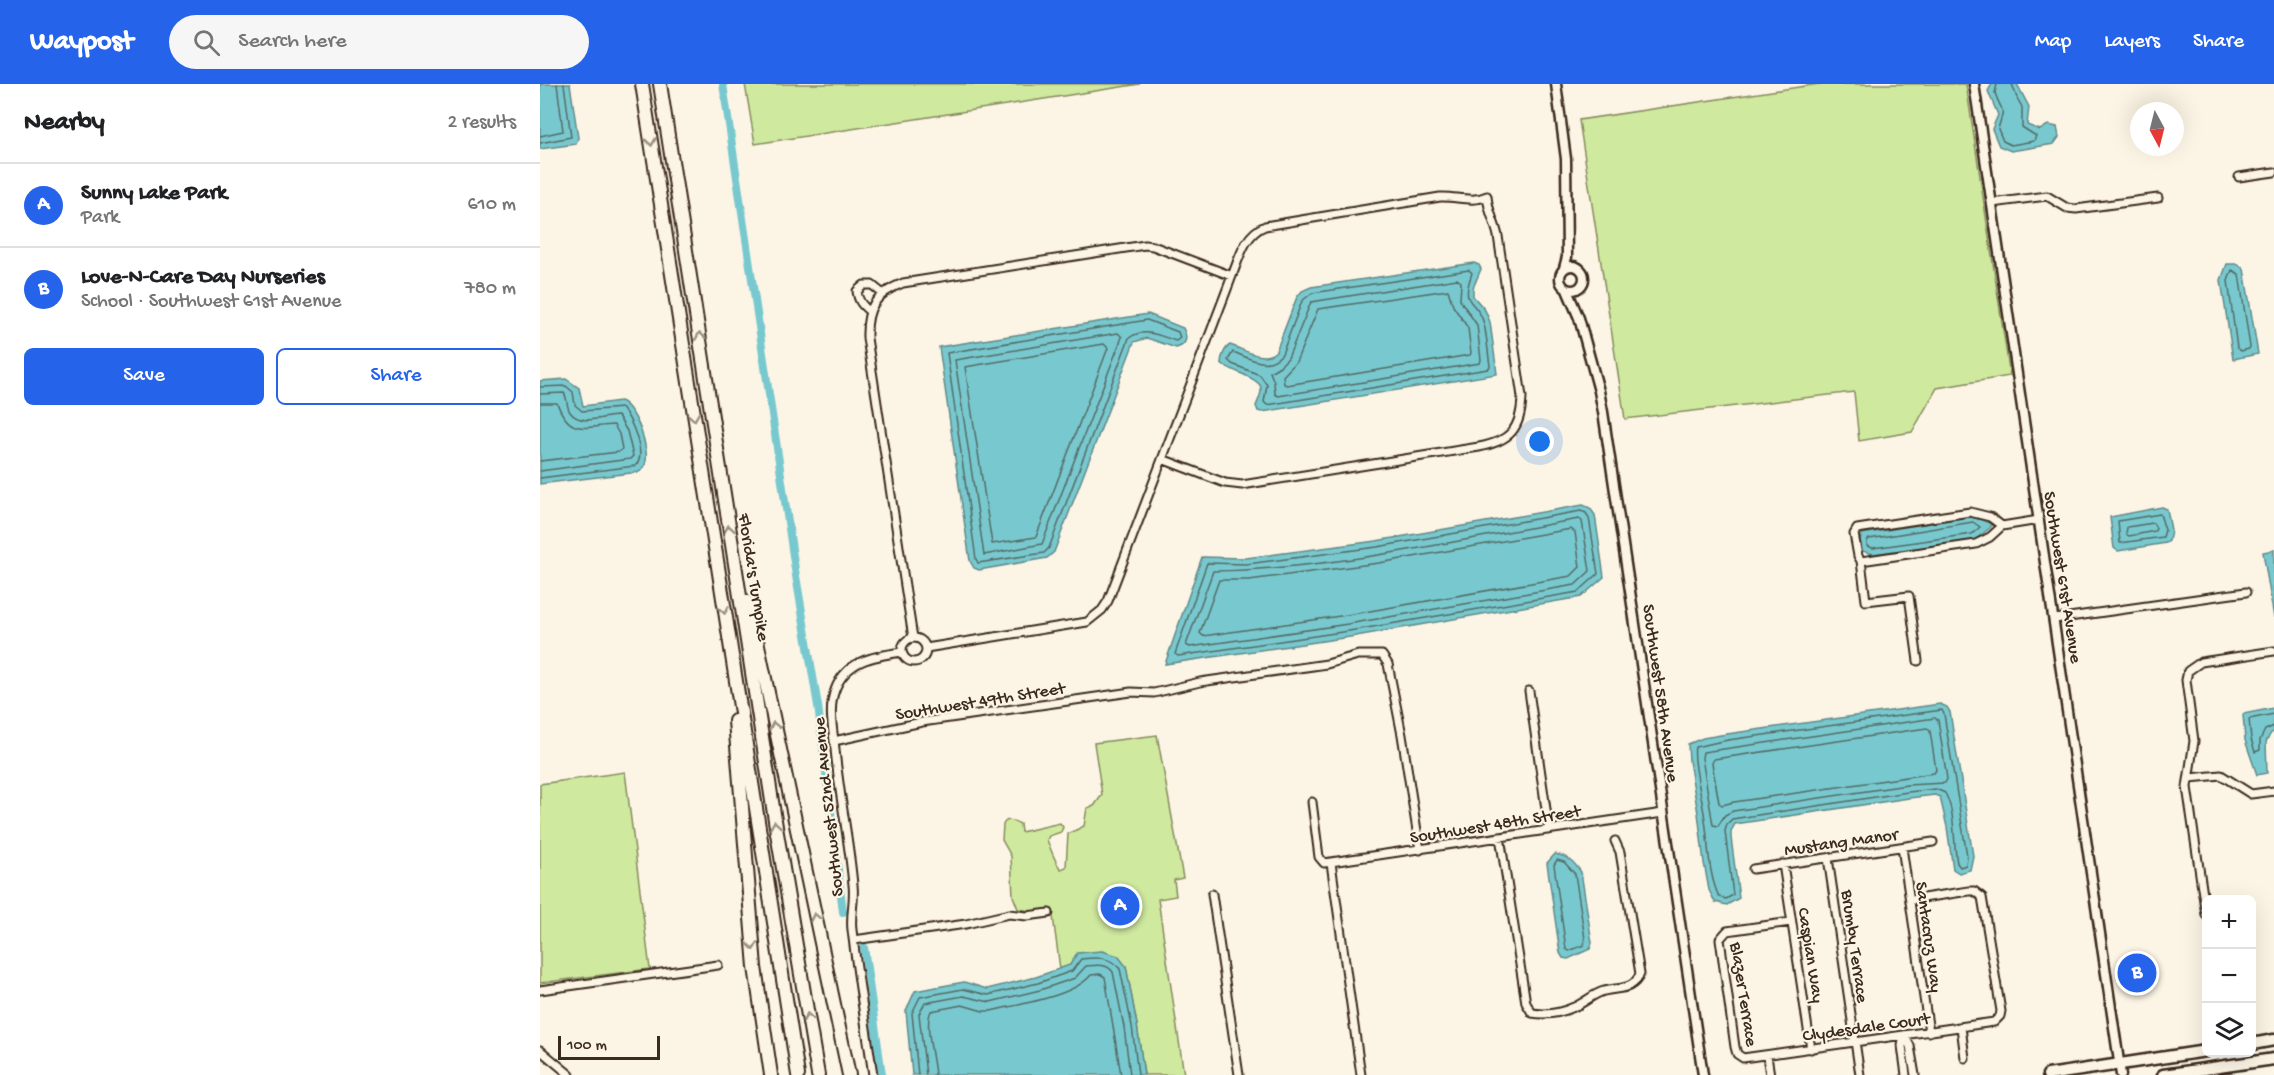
<!DOCTYPE html>
<meta charset="utf-8">
<style>
body{margin:0;font-family:"Gochi Hand",sans-serif;background:#f6f6f6;color:#202124}
.controls{position:absolute;right:18px;bottom:18px;display:grid;overflow:hidden;border-radius:9px;box-shadow:0 6px 24px #0002}
.controls button{width:54px;height:54px;display:grid;place-items:center;padding:0;border:0;border-bottom:2px solid #e0e0e0;background:#fff;color:#202124;font:30px sans-serif}
.compass{position:absolute;left:1590px;top:18px;width:54px;height:54px;border-radius:50%;background:#fff;box-shadow:0 6px 24px #0002;rotate:173deg}
.scale{position:absolute;left:18px;bottom:15px;width:102px;box-sizing:border-box;padding-left:6px;border:3px solid #3b2a1e;border-top:0;font-size:16px;line-height:21px;white-space:nowrap;color:#3b2a1e;-webkit-text-stroke:4px #fcf5e5;paint-order:stroke}
.you{position:absolute;left:1000px;top:358px;width:21px;height:21px;margin:-15px;border:4px solid #fff;border-radius:50%;background:#1a73e8;box-shadow:0 0 0 9px #1a73e833}
.badge{display:grid;place-items:center;width:39px;height:39px;border-radius:50%;background:#2563eb;color:#fff;font-size:20px;font-weight:700}
.pin{position:absolute;translate:-50% -50%;border:3px solid #fff;box-shadow:0 2px 6px #0006}
.list{margin:0;padding:0;list-style:none}
h2{display:flex;justify-content:space-between;align-items:center;height:78px;margin:0;padding:0 24px;font-size:26px}
h2 small{font-size:20px;font-weight:400;color:#757577}
.list li{display:grid;grid-template-columns:39px 1fr auto;gap:18px;align-items:center;box-sizing:border-box;height:84px;padding:0 24px;border-top:2px solid #e0e0e0}
.list b{display:block;font-size:22px;white-space:nowrap}
.list p{margin:0;font-size:20px;white-space:nowrap;color:#757577}
.list em{font-size:20px;font-style:normal;color:#757577}
.actions{display:flex;gap:12px;padding:18px 24px}
.actions a{flex:1;padding:14px 0;border:2px solid #2563eb;border-radius:9px;text-align:center;font-size:21px;color:#2563eb}
.actions .main{background:#2563eb;color:#fff}
.icon{flex:none;width:33px;height:33px;fill:none;stroke:currentColor;stroke-width:2;stroke-linecap:round;stroke-linejoin:round}
.map{position:relative;flex:none;width:1734px;height:991px;overflow:hidden}
header{display:flex;align-items:center;gap:36px;box-sizing:border-box;height:84px;padding:0 30px;background:#2563eb;color:#fff}
header strong{font-size:28px}
nav{display:flex;gap:33px;margin-inline-start:auto;font-size:21px}
.search{width:420px;height:54px;background:#f6f6f6;display:flex;align-items:center;gap:15px;box-sizing:border-box;padding:0 21px;border-radius:33px;color:#757577;font-size:22px}
main{display:flex}
aside{flex:1;background:#fff}
.map>svg:first-child{display:block}
</style>
<header>
<strong>Waypost</strong>
<div class="search"><svg class="icon" aria-label="search" viewBox="0 0 24 24"><circle cx="10" cy="10" r="6"/><path d="M15 15l6 6"/></svg>Search here</div>
<nav><a>Map</a><a>Layers</a><a>Share</a></nav>
</header>
<main>
<aside>
<h2>Nearby<small>2 results</small></h2>
<ul class="list">
<li><span class="badge">A</span><div><b>Sunny Lake Park</b><p>Park</p></div><em>610 m</em></li>
<li><span class="badge">B</span><div><b>Love-N-Care Day Nurseries</b><p>School · Southwest 61st Avenue</p></div><em>780 m</em></li>
</ul>
<div class="actions"><a class="main">Save</a><a>Share</a></div>
</aside>
<div class="map">
<svg width="1734" height="991" viewBox="0 0 1734 991">
<rect width="100%" height="100%" fill="#fcf5e5"/>
<filter id="ink" filterUnits="userSpaceOnUse"><feTurbulence type="fractalNoise" baseFrequency=".0167" numOctaves="2"/><feDisplacementMap in="SourceGraphic" scale="12" xChannelSelector="R" yChannelSelector="G"/><feConvolveMatrix kernelMatrix="1 2 1 2 8 2 1 2 1" color-interpolation-filters="sRGB"/></filter>
<g filter="url(#ink)">
<path fill="#cfe99f" stroke="#858a5e" stroke-width="1.5" d="M205 0H600L215 60Z
M1279 0H1426L1470 292 1397 304 1372 348 1319 357 1314 308 1085 335 1039 36Z
M617 651 643 794 634 796 636 812 618 815 644 991H604L597 941 586 882 530 881 520 885 512 825 492 827 478 825 473 812 471 772 462 756 463 741C466 733 475 737 480 740L481 748 520 739 523 743 521 748 509 752 507 756C510 763 516 781 521 785L526 783 528 750 544 742 547 724 554 722 562 711 554 659Z
M85 688 110 885 0 899V700Z"/>
<path fill="#78c9cf" stroke="#608988" stroke-width="1.5" d="M0 0H30L38 54 36 60 0 65Z
M1452 0H1477L1489 23 1487 41 1500 46 1508 41 1517 43 1519 53 1514 60 1471 67 1459 62 1452 45 1458 31 1448 7Z
M934 179 939 181 941 185 933 204V212L945 226 950 238 957 290 722 328 718 327 716 322C718 317 722 309 721 304 720 294 690 287 681 279 681 273 685 264 690 261 705 266 724 279 736 267L757 213 762 207 771 203Z
M1687 180H1697L1704 185 1718 270 1693 275 1681 196Z
M608 230 643 244C648 253 647 261 636 264L607 254 594 258 514 468 507 474 439 486 434 484 430 477 399 263Z
M26 295 39 304 43 322 80 317C95 322 111 365 105 381 105 382 100 387 99 388L0 400V297Z
M1043 421 1050 424 1055 431 1064 493 1041 513 810 553 625 580 662 473 706 474 836 457Z
M1622 423 1627 425 1631 446 1629 457 1626 459 1578 467 1574 464 1570 433Z
M1433 432 1451 440V443L1435 456 1333 470 1322 467 1320 456 1322 450Z
M1734 466V534L1723 468Z
M1400 620 1407 623 1410 628 1433 772 1430 786 1419 789 1413 785 1407 743 1400 713 1395 711 1369 714 1195 740 1191 747V754L1199 814 1187 821 1175 818 1169 806 1164 779 1158 729 1149 677 1148 660 1163 654 1187 650Z
M1734 624V648L1731 649 1726 658 1727 689 1717 691 1705 656 1703 630Z
M1015 770C1028 772 1034 778 1041 788L1052 859 1050 865 1028 875 1023 874 1020 869 1007 779Z
M562 867 578 872 586 882 597 941 604 991H372L366 927 375 907 424 898 447 905 496 893 530 881 537 869Z"/>
<g fill="none" stroke-linecap="round" stroke-linejoin="round">
<path stroke="#536a65" stroke-width="1.5" d="M1457 0 1455 9C1462 31 1466 19 1458 45L1463 57 1471 61 1494 57 1496 52 1482 43V23L1477 14 1472 0
M0 52 23 47 17 0
M0 59 31 53 24 0
M929 186 932 189C919 225 937 213 944 240 947 253 948 269 950 282L948 285 727 321 724 318 727 301 720 291 692 280 688 276 693 268C710 274 727 287 742 270L762 217 772 209Z
M1692 186 1699 190 1710 263 1709 265 1701 267 1697 264 1688 197Z
M917 195 921 198 920 216 937 241 941 276 940 279 738 312 735 310 734 298 730 288 740 282 748 274 771 218Z
M908 206 913 222 928 244 931 269 930 271 747 301 744 300 743 292 756 278 778 225Z
M607 236 638 248 640 254 636 257C620 252 605 243 589 254L509 464 504 469 438 479 436 475 407 269Z
M578 249 582 253 502 460 444 471 415 276Z
M564 260 568 264 496 453 452 460 425 283Z
M0 303 26 302 33 308 35 321 42 327 82 324C91 335 108 372 95 382L0 394
M0 310 24 309C28 315 26 322 30 328 41 343 63 332 78 332L87 347 93 372 90 375 0 387
M0 319H17C30 353 45 342 74 341L79 350 82 365 79 368 0 377
M1041 427 1046 429 1049 434 1058 490 1038 508 809 547 638 572 635 570 667 479 707 480 837 463Z
M1620 430 1625 446 1623 453 1580 459 1578 437Z
M1039 435 1042 437 1050 487 1035 501 808 540 650 563 646 561 673 487C795 485 918 456 1039 435Z
M1433 438 1440 443 1432 450 1333 464 1327 462V457L1329 455Z
M1613 439 1616 444 1615 447 1589 452 1586 450 1587 443Z
M1031 445 1035 448 1040 483 1031 492 807 531 663 552 660 549 679 496H709L839 479Z
M1402 626 1404 630 1427 772 1426 781 1420 783 1417 779C1413 757 1416 729 1405 709L1396 705 1368 708 1192 735 1187 740 1185 747 1193 811 1186 815 1179 813C1167 787 1169 757 1164 729 1162 715 1152 675 1155 663L1188 656Z
M1734 630 1709 635 1711 655 1715 668 1720 666V656L1725 646 1734 642
M1395 634 1398 636 1407 695 1405 699 1367 701 1193 727 1185 731 1178 742 1173 741 1162 674 1163 668Z
M1387 644 1390 647 1396 686 1394 689 1194 718 1182 721 1179 719 1172 679 1174 675Z
M1017 776 1024 778 1035 790 1045 855 1044 861 1029 867 1026 865 1014 781Z
M378 991 372 929 380 913 423 905 448 911 498 899 532 887 541 875C557 873 570 872 580 885L592 942 598 991
M386 991 379 930 385 919 423 912 450 918 500 906 535 894 546 882C556 881 567 879 573 888L584 943 590 991
M395 991C394 975 384 940 391 927L422 921 443 927H451C479 920 533 913 551 891L560 890 565 893 581 991"/>
<path stroke="#78c9cf" stroke-width="8" d="M183 0 256 492 278 622 303 828
M324 863 342 991"/>
<defs>
<path id="minor" d="M1699 93 1734 88
M1452 119 1507 112 1527 124 1536 125 1618 114
M329 227C322 221 318 217 317 207L324 201H332L342 209
M1321 477 1436 460 1450 453 1462 442 1499 436
M1515 535 1706 508
M373 554 327 254C326 224 335 210 363 199L605 161 613 162 692 192
M362 566a12 12 0 1 1 24 0a12 12 0 1 1-24 0Z
M386 564 547 538 562 526 568 517 692 192C700 172 705 150 725 142L900 113C916 112 932 119 947 112 948 127 955 138 958 152L982 313C981 345 970 357 939 363L702 401 685 399 622 375
M1378 577 1369 512 1326 517 1321 477 1318 472 1314 450 1317 445 1430 428 1450 433 1462 442
M989 607 1009 746
M294 657 382 638 591 608 614 609 660 598 787 580 818 571H842L848 580 862 651 880 766
M1650 694 1681 691 1711 710 1734 707
M772 718 779 773 784 779 1123 729
M960 753 986 919 992 929C1005 931 1021 929 1034 923 1044 919 1053 910 1064 907 1079 903 1093 907 1100 890L1080 768 1075 757
M1362 763 1389 948
M1288 774 1320 991
M791 779 821 991
M1243 780 1271 965
M1213 785 1393 758
M672 810 699 991
M1666 831 1647 703 1654 657 1646 596 1648 587 1661 578 1734 567
M1251 838 1187 847 1180 855 1195 963 1197 970 1203 974 1454 938 1460 932 1461 927 1442 813 1434 807H1429L1370 816
M314 856 426 840 469 830 487 832 509 829
M0 906 178 881
M1421 943 1425 974
M1364 951 1370 962 1375 991
M1364 951 1362 962 1366 991
M0 966 30 991
M1227 972 1230 991
M333 991C326 943 318 895 312 846 310 831 315 816 313 801 309 755 299 710 295 665 293 646 288 624 295 606 306 576 334 572 362 568"/>
<path id="tertiary" d="M1016 0 1026 75 1027 173 1024 184
M1434 0 1581 991
M1020 194a12 12 0 1 1 24 0a12 12 0 1 1-24 0Z
M1027 206 1039 234 1059 307 1063 328 1163 991"/>
<path id="primary" d="M1712 960 1734 956
M1508 991 1666 967
M1623 991 1734 975"/>
<path id="motorway" d="M102 0 258 991
M120 0 237 749 278 991
M206 517 212 533 309 991
M195 637 215 883 231 991"/>
</defs>
<use href="#minor" stroke="#3b2a1e" stroke-width="11"/>
<use href="#tertiary" stroke="#3b2a1e" stroke-width="13"/>
<use href="#primary" stroke="#3b2a1e" stroke-width="15"/>
<use href="#motorway" stroke="#3b2a1e" stroke-width="16"/>
<use href="#minor" stroke="#fcf5e5" stroke-width="7"/>
<use href="#tertiary" stroke="#fcf5e5" stroke-width="8"/>
<use href="#primary" stroke="#fcf5e5" stroke-width="10"/>
<use href="#motorway" stroke="#fcf5e5" stroke-width="12"/>
</g>
<defs><path id="oneway-chevron" d="M-2-3.5L2.5 0L-2 3.5" fill="none" stroke-width="1.6" stroke-linecap="round" stroke-linejoin="round" transform="scale(1.5)"/></defs>
<g stroke="#9c9082">
<use href="#oneway-chevron" transform="translate(111 58) rotate(81)"/>
<use href="#oneway-chevron" transform="translate(160 252) rotate(-99)"/>
<use href="#oneway-chevron" transform="translate(154 333) rotate(81)"/>
<use href="#oneway-chevron" transform="translate(189 445) rotate(-99)"/>
<use href="#oneway-chevron" transform="translate(184 526) rotate(81)"/>
<use href="#oneway-chevron" transform="translate(234 642) rotate(-102)"/>
<use href="#oneway-chevron" transform="translate(235 741) rotate(-99)"/>
<use href="#oneway-chevron" transform="translate(275 833) rotate(-102)"/>
<use href="#oneway-chevron" transform="translate(213 862) rotate(84)"/>
<use href="#oneway-chevron" transform="translate(268 933) rotate(-100)"/>
</g>
</g>
<g text-anchor="middle" stroke-width="4.5" stroke-linejoin="round" paint-order="stroke">
<g font-size="18" fill="#3b2a1e" stroke="#fcf5e5">
<text transform="translate(215 493) rotate(81)" y="6">Florida's Turnpike</text>
<text transform="translate(1524 493) rotate(81)" y="6">Southwest 61st Avenue</text>
<text transform="translate(1122 609) rotate(82)" y="6">Southwest 58th Avenue</text>
<text transform="translate(440 616) rotate(-9)" y="6">Southwest 49th Street</text>
<text transform="translate(287 723) rotate(-96)" y="6">Southwest 52nd Avenue</text>
<text transform="translate(955 739) rotate(-9)" y="6">Southwest 48th Street</text>
<text transform="translate(1301 757) rotate(-8)" y="6">Mustang Manor</text>
<text transform="translate(1390 853) rotate(82)" y="6">Santacruz Way</text>
<text transform="translate(1316 862) rotate(82)" y="6">Brumby Terrace</text>
<text transform="translate(1272 871) rotate(81)" y="6">Caspian Way</text>
<text transform="translate(1205 910) rotate(81)" y="6">Blazer Terrace</text>
<text transform="translate(1326 942) rotate(-8)" y="6">Clydesdale Court</text>
</g>
</g>
</svg>
<div class="controls">
<button>+</button>
<button>−</button>
<button><svg class="icon" aria-label="layers" viewBox="0 0 24 24"><path d="M12 4l9 5-9 5-9-5zM3 14l9 5 9-5"/></svg></button>
</div>
<svg class="compass" viewBox="-18 -18 36 36"><path d="M0-13l5 13h-10z" fill="#e53935"/><path d="M0 13l5-13h-10z" fill="#757577"/></svg>
<div class="scale">100 m</div>
<div class="you"></div>
<div class="pin badge" style="left:580px;top:822px">A</div>
<div class="pin badge" style="left:1597px;top:889px">B</div>
</div>
</main>
